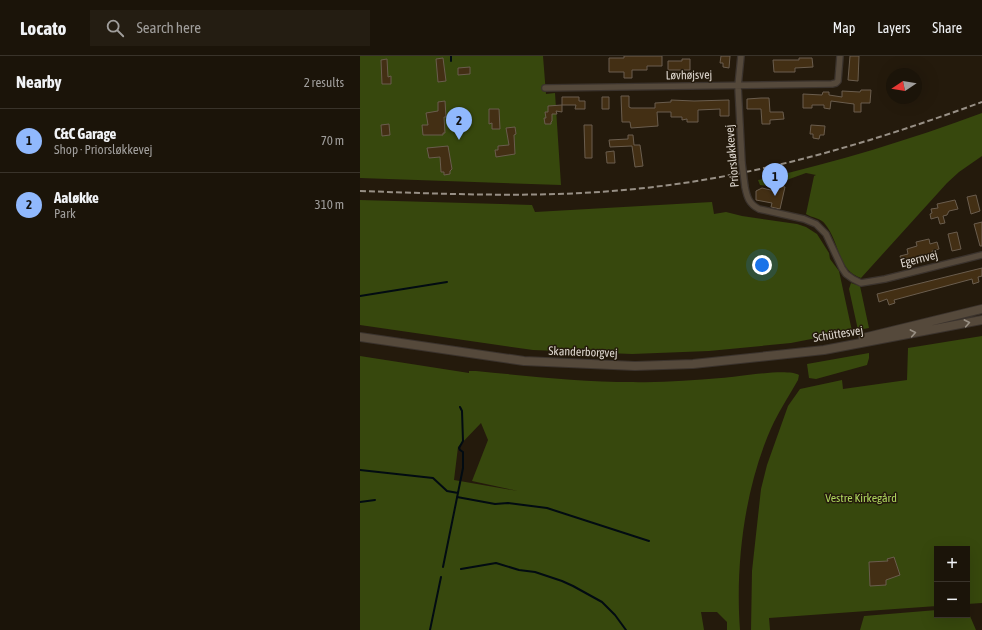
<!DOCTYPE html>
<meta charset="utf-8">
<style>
body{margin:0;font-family:"Asap Condensed",sans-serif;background:#241d12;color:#f1f3f6}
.controls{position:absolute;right:12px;bottom:12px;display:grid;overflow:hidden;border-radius:0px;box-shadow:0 4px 16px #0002}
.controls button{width:36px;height:36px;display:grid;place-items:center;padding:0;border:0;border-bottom:1px solid #39332a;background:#1b1409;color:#f1f3f6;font:20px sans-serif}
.compass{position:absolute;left:526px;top:12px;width:36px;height:36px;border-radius:50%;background:#1b1409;box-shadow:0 4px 16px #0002;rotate:258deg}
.you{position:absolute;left:402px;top:209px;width:14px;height:14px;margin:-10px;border:3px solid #fff;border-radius:50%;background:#1a73e8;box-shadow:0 0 0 6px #1a73e833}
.badge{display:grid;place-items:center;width:26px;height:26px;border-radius:50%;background:#90b8fd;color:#111;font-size:13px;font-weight:700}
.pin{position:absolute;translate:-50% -33px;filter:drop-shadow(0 1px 2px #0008)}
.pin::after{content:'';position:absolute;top:21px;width:14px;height:12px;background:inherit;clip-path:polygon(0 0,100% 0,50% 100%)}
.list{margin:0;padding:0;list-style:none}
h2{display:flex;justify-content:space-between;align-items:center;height:52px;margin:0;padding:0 16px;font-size:17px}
h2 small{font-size:13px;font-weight:400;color:#a09e9c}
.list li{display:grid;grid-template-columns:26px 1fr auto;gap:12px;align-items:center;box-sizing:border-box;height:64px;padding:0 16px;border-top:1px solid #39332a}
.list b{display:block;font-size:15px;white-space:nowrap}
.list p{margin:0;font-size:13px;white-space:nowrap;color:#a09e9c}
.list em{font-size:13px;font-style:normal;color:#a09e9c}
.icon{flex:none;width:22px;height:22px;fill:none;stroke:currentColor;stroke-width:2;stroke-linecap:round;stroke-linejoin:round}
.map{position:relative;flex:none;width:622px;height:574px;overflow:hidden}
header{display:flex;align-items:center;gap:24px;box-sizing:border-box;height:56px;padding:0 20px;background:#1b1409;border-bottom:1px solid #39332a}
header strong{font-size:19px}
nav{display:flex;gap:22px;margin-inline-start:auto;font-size:14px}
.search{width:280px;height:36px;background:#241d12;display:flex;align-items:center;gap:10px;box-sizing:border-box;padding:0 14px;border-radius:0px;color:#a09e9c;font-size:15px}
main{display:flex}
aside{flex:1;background:#1b1409}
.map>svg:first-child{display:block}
</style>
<header>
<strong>Locato</strong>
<div class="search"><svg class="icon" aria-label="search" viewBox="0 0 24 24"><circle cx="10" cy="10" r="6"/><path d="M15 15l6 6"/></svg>Search here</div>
<nav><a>Map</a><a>Layers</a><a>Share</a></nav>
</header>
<main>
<aside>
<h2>Nearby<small>2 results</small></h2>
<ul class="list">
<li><span class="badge">1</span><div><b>C&amp;C Garage</b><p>Shop · Priorsløkkevej</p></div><em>70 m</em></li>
<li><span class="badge">2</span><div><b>Aaløkke</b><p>Park</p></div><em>310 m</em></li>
</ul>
</aside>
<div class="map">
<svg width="622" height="574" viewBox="0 0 622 574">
<rect width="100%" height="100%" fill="#241a0c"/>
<path fill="#37480d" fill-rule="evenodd" d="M0 0H183L186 38 195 37 201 129 0 122Z
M622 57V100L599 116 587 127 501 222C477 214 480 186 465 168 461 162 452 162 446 158L454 120 456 119 446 117 410 130 400 129 398 124C474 107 549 84 622 57Z
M0 144 172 149 175 156 352 146 354 158 366 156 382 160 437 168 446 171 457 178 469 197 470 203 479 215 492 275 431 287 349 295 272 298 173 294 0 269Z
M491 227 500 230 509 272 498 274 489 233Z
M622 280V547L607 548V493H577V550L409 562 410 574H391L392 515 401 433 407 409 428 350 440 333 482 324 483 333 547 324 548 292Z
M509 297V302L507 309 456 323 449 322 447 308Z
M0 300 109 317V315H116C168 320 221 326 273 326 302 327 332 324 361 322 377 321 427 312 439 319L438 324C430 338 421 352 414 366 385 427 375 507 380 574H367V566L357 556H341L344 574H0ZM121 367 128 384 112 425 158 435 94 424 98 391Z
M607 553 616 574H500L504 560 577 554V559H607Z"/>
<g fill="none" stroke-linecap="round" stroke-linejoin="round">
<path stroke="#020b12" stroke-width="2" d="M91 5V0
M0 240 87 226
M0 414 73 422 87 435 98 437
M97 441 135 448 148 447 187 452 289 485
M0 446 15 444
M83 511 103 412V396L100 394 99 392 103 385 102 355 100 351
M101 513 136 507 159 514 175 516 202 525 213 530 242 546 255 559 266 574
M70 574 81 521"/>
</g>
<path fill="#432f14" stroke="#6a5d4e" d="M264 0H302V10H287V14H272V22H264V16H249V2H264Z
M361 0H370L369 12 363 11V7H360Z
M490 0H499L498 25 488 24Z
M83 2 86 25 78 26 76 3Z
M439 2H452L453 11 435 12V16H414L413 4H439Z
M322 3H330V14H308V5H322Z
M21 4 27 3 28 21 31 20V28H22Z
M110 11V18L98 19V12Z
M501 34H511L510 47H501V56H494V48L471 45 470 53 464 52V49H452V52H443V38L462 39 463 36H469V39L482 41V35L500 36Z
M261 40H269V51L271 52H295V47L311 46V44L334 45 369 44V60H360V53L338 54V66H327V63L322 64V61H311V56H297L298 70 271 72 270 66H262Z
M202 41H219V45H225V53H215L216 49H202V56L196 55 197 58H192V65L191 66V68H185L184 62H186L185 56H188V50L202 49Z
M242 41H249V53H242Z
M401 42H409L410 56H423L424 63 410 64V68H402L401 53H387V43Z
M85 45 86 61H84L85 77H83V79H63L62 69H68L66 57 78 55V46Z
M129 53H139L140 73H132V67L129 68Z
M29 68 30 79 22 80 21 69Z
M224 69H232V102H225Z
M451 69 465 70 464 79H460L459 83 453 82V78H450Z
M155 71 156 78 154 79 155 98 136 101 135 94H138V90L149 89 146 72Z
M268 79H273L274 89H280L283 110 275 111 272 90 250 91 249 84 268 83Z
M88 90 92 113 90 115V118L84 119V116H81L80 101 69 102 67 92Z
M254 95 255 107H247L246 96Z
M416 129 425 131 420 153 411 151 412 147 396 144V135L402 132 415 135Z
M616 139 620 155 611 158 607 141Z
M595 144 598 153 589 155 587 159 583 160 585 167 580 168 578 161 571 163 570 158 572 157 571 153 578 152 577 148Z
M622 166V190H620L614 168Z
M597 176 601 193 592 195 588 178Z
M569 183 570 188 577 186 579 193 572 195 573 201 542 208 540 200 548 198 547 193 557 190 556 186Z
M622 212V220L618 221 619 226 613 228 612 223 534 244 535 247 529 249 527 243 519 246 517 238Z
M534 501 540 519 526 524V529L510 530 509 506 528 505 527 503Z"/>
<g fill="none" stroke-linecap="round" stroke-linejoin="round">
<defs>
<path id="street" d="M381 0 378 30 382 107
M185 32 472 28 476 27 478 25 480 0
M385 131C387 141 389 148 399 153L444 163 456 168 466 178 482 212 486 218 493 223 501 227 525 223 622 199"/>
<path id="secondary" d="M0 281 164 305 275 310 333 308 464 294 622 264
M503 282 622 253"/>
</defs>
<use href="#street" stroke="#3b332d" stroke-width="8"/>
<use href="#secondary" stroke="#3b332d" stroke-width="10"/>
<use href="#street" stroke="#55493b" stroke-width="5.5"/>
<use href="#secondary" stroke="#55493b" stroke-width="8"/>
<path stroke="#978f85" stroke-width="2" stroke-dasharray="6 3" stroke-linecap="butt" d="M0 135C88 138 177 142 264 134 390 123 504 89 622 46"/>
<defs>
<path id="street-bridge" d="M382 107 385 131"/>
</defs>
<use href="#street-bridge" stroke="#3b332d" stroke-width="8" stroke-linecap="butt"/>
<use href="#street-bridge" stroke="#55493b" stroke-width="5.5"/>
</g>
<defs><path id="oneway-chevron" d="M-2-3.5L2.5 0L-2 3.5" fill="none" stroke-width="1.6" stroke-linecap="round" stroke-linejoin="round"/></defs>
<g stroke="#999084">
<use href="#oneway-chevron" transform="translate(607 267) rotate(-11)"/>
<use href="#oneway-chevron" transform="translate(553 277) rotate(-11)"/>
</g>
<g text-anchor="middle" stroke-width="3" stroke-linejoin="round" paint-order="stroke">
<g font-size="12" fill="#ddd6ce" stroke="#241a0c">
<text transform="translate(329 19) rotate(-1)" y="4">Løvhøjsvej</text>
<text transform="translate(372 100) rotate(-95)" y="4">Priorsløkkevej</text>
<text transform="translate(559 203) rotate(-14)" y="4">Egernvej</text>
<text transform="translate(478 278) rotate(-9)" y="4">Schüttesvej</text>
<text transform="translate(223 296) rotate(2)" y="4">Skanderborgvej</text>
</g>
<g font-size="12" fill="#afd75e" stroke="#241a0c">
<text x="501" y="446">Vestre Kirkegård</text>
</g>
</g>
</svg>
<div class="controls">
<button>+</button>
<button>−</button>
</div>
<svg class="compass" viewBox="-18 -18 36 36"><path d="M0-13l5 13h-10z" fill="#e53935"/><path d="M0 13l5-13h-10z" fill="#a09e9c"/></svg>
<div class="you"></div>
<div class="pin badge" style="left:415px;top:140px">1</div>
<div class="pin badge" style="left:99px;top:84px">2</div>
</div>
</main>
